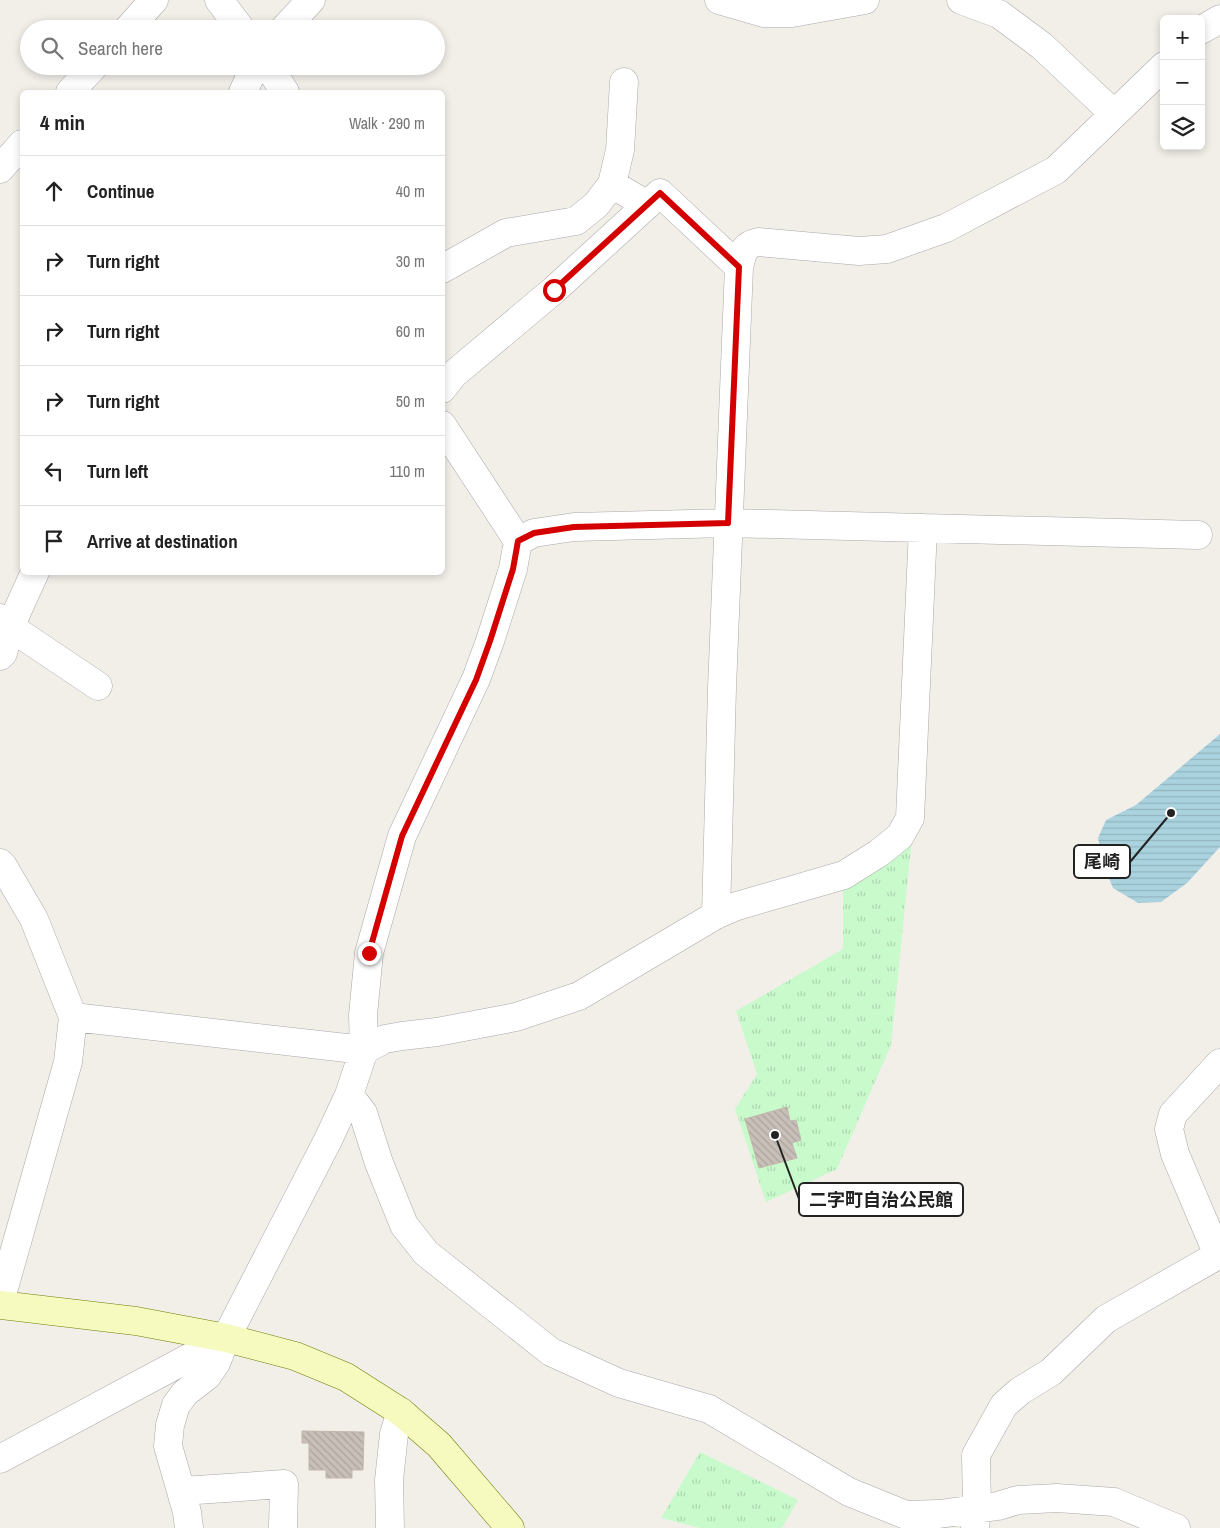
<!DOCTYPE html>
<meta charset="utf-8">
<style>
body{margin:0;font-family:"Archivo Narrow","Noto Sans JP",sans-serif;background:#f2f2f2;color:#222}
.controls{position:absolute;right:15px;top:15px;display:grid;overflow:hidden;border-radius:8px;box-shadow:0 2px 8px #0003}
.controls button{width:45px;height:45px;display:grid;place-items:center;padding:0;border:0;border-bottom:1px solid #e0e0e0;background:#fff;color:#222;font:25px sans-serif}
.stop{position:absolute;width:15px;height:15px;margin:-11px;border:4px solid #d40000;border-radius:50%;background:#fff}
.stop.end{background:#d40000;border-color:#fff;box-shadow:0 1px 5px #0008}
.list{margin:0;padding:0;list-style:none}
h2{display:flex;justify-content:space-between;align-items:center;height:65px;margin:0;padding:0 20px;font-size:21px}
h2 small{font-size:16px;font-weight:400;color:#767676}
.list li{display:grid;grid-template-columns:32px 1fr auto;gap:15px;align-items:center;box-sizing:border-box;height:70px;padding:0 20px;border-top:1px solid #e0e0e0}
.list b{display:block;font-size:19px;white-space:nowrap}
.list em{font-size:16px;font-style:normal;color:#767676}
.icon{flex:none;width:28px;height:28px;fill:none;stroke:currentColor;stroke-width:2;stroke-linecap:round;stroke-linejoin:round}
.map{position:relative;flex:none;width:1220px;height:1528px;overflow:hidden}
.search{position:absolute;background:#fff;box-shadow:0 2px 8px #0003;left:20px;top:20px;width:425px;height:55px;display:flex;align-items:center;gap:12px;box-sizing:border-box;padding:0 18px;border-radius:28px;color:#767676;font-size:19px}
.panel{position:absolute;background:#fff;box-shadow:0 2px 8px #0003;left:20px;top:90px;width:425px;height:485px;border-radius:8px}
.map>svg:first-child{display:block}
</style>
<div class="map">
<svg width="1220" height="1528" viewBox="0 0 1220 1528">
<defs>
<pattern id="park-tufts" width="24" height="20" patternUnits="userSpaceOnUse" patternTransform="scale(1.25)"><rect width="24" height="20" fill="#c8facc"/><path d="M3 7l-1-3M5 7V3M7 7l1-3M15 17l-1-3M17 17v-4M19 17l1-3" fill="none" stroke="#acd6af"/></pattern>
<pattern id="water-rules" width="6" height="5" patternUnits="userSpaceOnUse" patternTransform="scale(1.25)"><rect width="6" height="5" fill="#aad3df"/><path d="M0 2.5h6" fill="none" stroke="#92b5bf"/></pattern>
<pattern id="building-back-hatch" width="6" height="6" patternUnits="userSpaceOnUse" patternTransform="scale(1.25)"><rect width="6" height="6" fill="#c7bfb8"/><path d="M-1 5l2 2M0 0l6 6M5-1l2 2" fill="none" stroke="#aba49e"/></pattern>
</defs>
<rect width="100%" height="100%" fill="#f2efe9"/>
<path fill="url(#park-tufts)" d="M912 837 891 1045 837 1169 766 1202 735 1109 757 1074 736 1011 843 949V889Z
M700 1452 798 1500 782 1528H700L661 1518Z"/>
<path fill="url(#water-rules)" d="M1220 734V847L1187 883 1161 902 1138 903 1113 888 1104 867 1098 838 1106 820 1136 805Z"/>
<path fill="url(#building-back-hatch)" stroke="#c4b6ab" d="M787 1107 790 1121 796 1120 801 1140 792 1143 797 1158 759 1168 745 1119Z
M302 1431 364 1432 363 1470H352V1478H326V1470H309V1443H302Z"/>
<g fill="none" stroke-linecap="round" stroke-linejoin="round">
<defs>
<path id="street" d="M219 0 241 29
M719 0 764 13H792L865 0
M961 0 999 14 1042 46 1114 114
M128 29 154 0
M284 29 311 0
M1201 30 1220 19
M268 66 285 92
M70 92 94 66
M243 92 255 66
M0 169 22 144
M612 184 620 150 624 82
M442 269 506 233 576 221 596 205 612 184 647 205
M442 389 454 374 554 290 660 193 739 267
M518 541 534 533 574 527 728 523 1198 535
M0 618 10 627 98 686
M0 656 3 653 10 627 35 572
M0 863 3 866 34 919 73 1017 68 1062 0 1302
M716 915 722 688 739 267C743 253 742 246 758 242L859 251 887 249 946 228 1056 170 1164 66
M73 1017 364 1050 385 1039 402 1036 437 1032 516 1017 579 996 716 915 737 906 844 875 879 853 900 836 910 818 923 528
M349 1095 363 1113 379 1163 404 1225 426 1253 551 1352 619 1383 709 1409 849 1492 906 1515 939 1514 998 1506 1018 1500 1057 1498 1114 1502 1176 1528
M1218 1255 1175 1154 1169 1129 1173 1114 1220 1063
M0 1459 226 1338
M182 1491 284 1484 283 1528
M189 1528 187 1512 168 1446 170 1425 176 1405 185 1393 207 1376 216 1363 226 1338 328 1140 349 1095 364 1050 363 1015 369 953 402 836 476 679 490 641 513 569 518 541 442 425
M390 1528 389 1480 394 1434 401 1412
M975 1528 977 1508 976 1455 1004 1405 1020 1391 1051 1372 1106 1319 1220 1254"/>
<path id="secondary" d="M0 1305 136 1321 226 1338 295 1356 346 1377 401 1412 439 1445 510 1528"/>
</defs>
<use href="#street" stroke="#a9a9a9" stroke-width="29"/>
<use href="#secondary" stroke="#707d05" stroke-width="29"/>
<use href="#street" stroke="#fff" stroke-width="28"/>
<use href="#secondary" stroke="#f7fabf" stroke-width="28"/>
</g>
<g fill="none" stroke-linecap="round" stroke-linejoin="round">
<path stroke="#d40000" stroke-width="6" d="M369 953 402 836 476 680 490 641 513 569 518 541 534 533 574 527 728 523 739 267 660 193 554 290"/>
</g>
<path fill="none" stroke="#222" stroke-width="2" d="M1171 813L1130 862M775 1135L799 1199"/>
<g fill="#222" stroke="#fff" stroke-width="2">
<circle cx="1171" cy="813" r="5"/>
<circle cx="775" cy="1135" r="5"/>
</g>
<g fill="#fff" stroke="#222" stroke-width="2">
<rect x="1074" y="845" width="56" height="33" rx="5"/>
<rect x="799" y="1183" width="164" height="33" rx="5"/>
</g>
<g font-size="18" text-anchor="middle" font-weight="bold" fill="#222">
<text x="1102" y="868">尾崎</text>
<text x="881" y="1206">二字町自治公民館</text>
</g>
</svg>
<div class="controls">
<button>+</button>
<button>−</button>
<button><svg class="icon" aria-label="layers" viewBox="0 0 24 24"><path d="M12 4l9 5-9 5-9-5zM3 14l9 5 9-5"/></svg></button>
</div>
<div class="stop" style="left:554px;top:290px"></div>
<div class="stop end" style="left:369px;top:953px"></div>
<div class="search"><svg class="icon" aria-label="search" viewBox="0 0 24 24"><circle cx="10" cy="10" r="6"/><path d="M15 15l6 6"/></svg>Search here</div>
<section class="panel">
<h2>4 min<small>Walk · 290 m</small></h2>
<ul class="list">
<li><svg class="icon" aria-label="ahead" viewBox="0 0 24 24"><path d="M12 20V5M6 11l6-6 6 6"/></svg><div><b>Continue</b></div><em>40 m</em></li>
<li><svg class="icon" aria-label="right" viewBox="0 0 24 24"><path d="M7 20v-9h11M14 6l5 5-5 5"/></svg><div><b>Turn right</b></div><em>30 m</em></li>
<li><svg class="icon" aria-label="right" viewBox="0 0 24 24"><path d="M7 20v-9h11M14 6l5 5-5 5"/></svg><div><b>Turn right</b></div><em>60 m</em></li>
<li><svg class="icon" aria-label="right" viewBox="0 0 24 24"><path d="M7 20v-9h11M14 6l5 5-5 5"/></svg><div><b>Turn right</b></div><em>50 m</em></li>
<li><svg class="icon" aria-label="left" viewBox="0 0 24 24"><path d="M17 20v-9H6M10 6l-5 5 5 5"/></svg><div><b>Turn left</b></div><em>110 m</em></li>
<li><svg class="icon" aria-label="arrive" viewBox="0 0 24 24"><path d="M6 21V4h12l-3 4 3 4H6"/></svg><div><b>Arrive at destination</b></div></li>
</ul>
</section>
</div>
